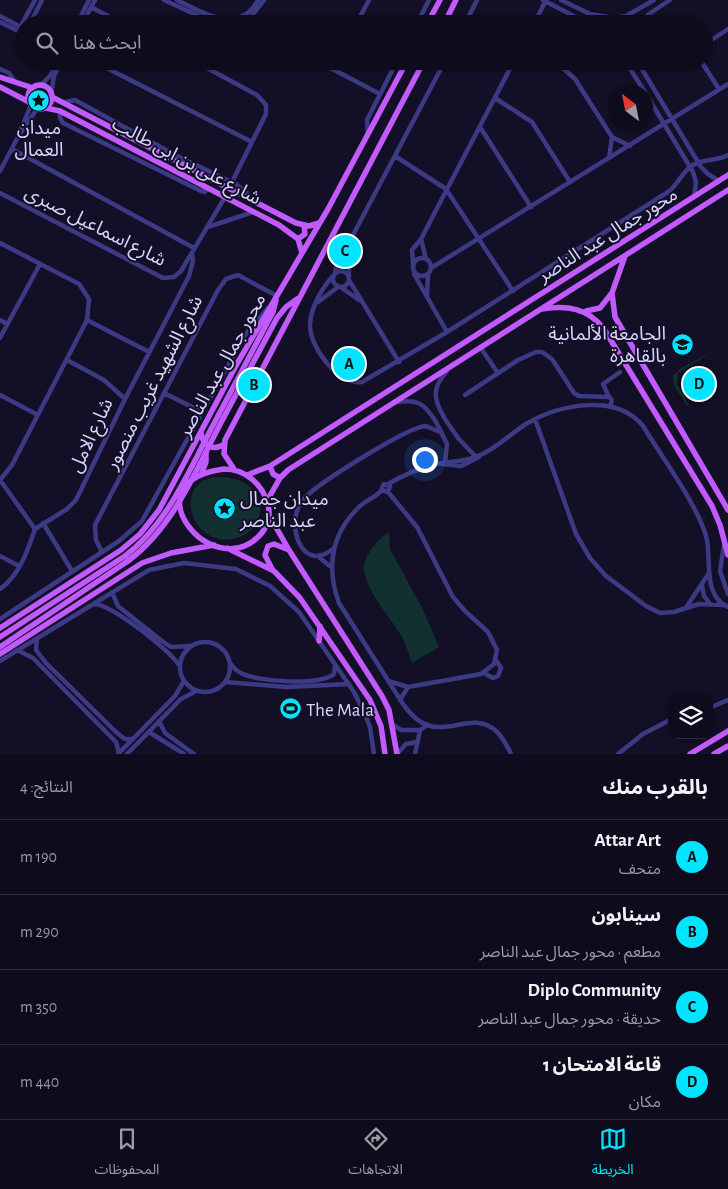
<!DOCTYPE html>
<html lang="ar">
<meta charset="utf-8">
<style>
body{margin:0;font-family:"Alegreya Sans","Noto Sans Arabic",sans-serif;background:#171425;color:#f1f3f6;direction:rtl}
.controls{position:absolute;right:15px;bottom:15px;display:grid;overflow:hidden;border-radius:10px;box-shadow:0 1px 4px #0004}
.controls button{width:45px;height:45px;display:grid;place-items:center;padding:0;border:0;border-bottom:1px solid #2e2b3b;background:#0e0b1c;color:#f1f3f6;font:25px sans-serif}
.compass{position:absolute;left:608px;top:85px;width:45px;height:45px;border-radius:50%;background:#0e0b1c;box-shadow:0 1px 4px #0004;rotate:328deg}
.you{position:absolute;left:424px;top:459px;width:18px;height:18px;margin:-12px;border:4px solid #fff;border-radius:50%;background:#1a73e8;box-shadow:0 0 0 8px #1a73e833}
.badge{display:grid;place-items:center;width:32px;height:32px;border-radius:50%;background:#00e5ff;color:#111;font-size:16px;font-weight:700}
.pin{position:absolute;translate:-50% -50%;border:2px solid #fff;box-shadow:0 1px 5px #0006}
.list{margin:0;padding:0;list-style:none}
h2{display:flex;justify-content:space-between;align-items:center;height:65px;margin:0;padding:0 20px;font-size:21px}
h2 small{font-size:16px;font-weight:400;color:#9b9ba3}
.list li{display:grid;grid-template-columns:32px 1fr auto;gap:15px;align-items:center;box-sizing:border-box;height:75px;padding:0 20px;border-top:1px solid #2e2b3b}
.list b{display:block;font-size:19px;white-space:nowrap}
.list p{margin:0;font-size:16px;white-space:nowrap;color:#9b9ba3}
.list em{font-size:16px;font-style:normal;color:#9b9ba3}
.icon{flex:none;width:28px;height:28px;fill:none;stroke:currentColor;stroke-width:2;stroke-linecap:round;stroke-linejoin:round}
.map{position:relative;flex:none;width:728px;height:754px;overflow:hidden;direction:ltr}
.search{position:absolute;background:#0e0b1c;box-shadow:0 1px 4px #0004;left:15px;right:15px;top:15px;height:55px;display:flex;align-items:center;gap:12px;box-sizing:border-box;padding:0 18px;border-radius:28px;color:#9b9ba3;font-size:19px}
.sheet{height:365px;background:#0e0b1c}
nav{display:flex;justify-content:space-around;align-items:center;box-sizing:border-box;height:70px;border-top:1px solid #2e2b3b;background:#0e0b1c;font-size:14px;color:#9b9ba3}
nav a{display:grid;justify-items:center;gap:2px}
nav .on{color:#00e5ff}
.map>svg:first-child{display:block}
</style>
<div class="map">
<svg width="728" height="754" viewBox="0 0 728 754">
<rect width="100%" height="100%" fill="#130f26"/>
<path fill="#12302f" d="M714 351 678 373 677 384 689 405 687 406 675 387 673 376 681 368Z
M215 477C272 475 272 532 233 539 191 547 172 483 215 477Z
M389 532 390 549 423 610 439 647 412 663C409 654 406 645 402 637 392 619 365 590 364 569 364 554 378 540 389 532Z"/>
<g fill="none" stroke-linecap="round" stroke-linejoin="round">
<path stroke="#3d3a85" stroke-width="4.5" d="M164 0 216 24
M177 0C202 13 240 35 258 0
M543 0 589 24
M561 0 590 14 615 18
M91 7 123 24
M0 16 24 29
M626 16 654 0
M0 22 24 34
M30 24 42 0
M77 24 89 0
M82 24 95 0
M228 24 250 18 264 0
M356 24 369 0
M417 24 429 0
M465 24 477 0
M534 24 546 0
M610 24 615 18 626 16 637 24
M641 24 649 14 670 0
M18 31 35 0
M704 45 728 29
M93 61 252 142
M194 61 257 95 266 105V114L232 182
M317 61 380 94
M548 61 564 69 575 79 612 137 630 146
M625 61 645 92
M637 61 701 167 708 174 719 181
M701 61 719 89
M0 69 9 73 15 82
M333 69 337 61
M40 86 50 76 58 61
M646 94 693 172 696 182 694 197
M51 95 54 76 62 61
M495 98 532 122 570 182
M65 102 75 100 177 156 236 184 247 193 250 199
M60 111V118L63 123 201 191 205 192 208 188
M480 127 531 207
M21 129 31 105
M368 135 367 120 397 61
M12 149 194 248
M395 156 446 189 513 291
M609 158 612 137
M0 171 19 135 37 109
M0 193 163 278 174 277 181 271 225 197
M208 227 253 212
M421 239 426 259
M0 243 79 284 89 299 87 320 12 465 0 480
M413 267a9 9 0 1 1 18 0a9 9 0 1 1-18 0Z
M413 264 412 250 421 239 514 61
M431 268 728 84
M333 279a8 8 0 1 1 16 0a8 8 0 1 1-16 0Z
M335 273 337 262 352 236
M414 274 447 332
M333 276C322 288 311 307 310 324 309 347 338 385 362 382L447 332 668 192C678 185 683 170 693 165 704 158 716 162 728 155
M349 276V252L353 235 445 61
M349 280 399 362
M342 288 359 300
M427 295 428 275
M318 302 338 287
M0 320 7 324
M87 320 149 352
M0 338 40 264
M480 347 498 373
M164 393 202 412
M0 395 38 415
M465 395 518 360 536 352H542L552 359 574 393 579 396 609 397 612 400 610 407
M609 397 603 384 620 372
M125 399 189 276 193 261 192 254
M397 402C418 399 425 404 436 422
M444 417C433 398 432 388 447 371
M445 419 458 438 476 457
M535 419 576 534 590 558 606 576 646 606 660 613 674 612 699 604 723 605
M437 424 447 444 445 463
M442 464 461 466 479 457
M0 480 35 529
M388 484C402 476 417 469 433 465 449 461 464 462 478 456 496 449 510 434 526 424 558 405 616 392 643 426 661 456 700 508 707 540 711 561 703 596 728 607
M382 490 388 492 390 486 384 484C382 486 382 489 381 491 376 497 365 501 359 507 331 534 326 568 339 603L403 704C437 753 466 705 496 731 503 737 507 746 511 754
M388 492 417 527 453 597 465 611 488 632 497 650 494 664 481 674 408 687 388 681
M43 523 72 571
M35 529 67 509 76 500 125 399 104 380 67 360
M724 545 720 571 728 594
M333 549C304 572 288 532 298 508 301 502 305 497 310 493 326 479 409 426 426 426L442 433
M102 552 96 540 95 525 218 290 226 279 238 275 277 296
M320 555V558L331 567
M0 556 19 566
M702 586 704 596 710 604
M0 589C19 576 28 550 35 529
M112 592 118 606 162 641 171 647 190 646
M94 604C111 604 171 651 179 665
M687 606 709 573
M0 619 119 541 142 521 245 335 268 308
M37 638 36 650 46 663 117 733 125 739H133
M180 667a25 25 0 1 1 50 0a25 25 0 1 1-50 0Z
M17 650 33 658 116 742 119 753
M0 661 149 570 184 563 236 569 270 586 299 612 354 692 365 714 370 727 374 754
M230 663C233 667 236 671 241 673 258 682 319 686 334 674L335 666
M484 673 493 678 498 676 501 668 496 660
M225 682 287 687 349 684
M400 700 408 687
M709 708 728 700
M159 721 165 733 194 754
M393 725 401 730H420
M149 732 184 754
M118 754 175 696 184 681
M127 754 181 699 196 691
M397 754 406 744 418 742
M415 754 420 730 426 726
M618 754 643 734 672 719"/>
<path stroke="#c25bff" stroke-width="5.5" d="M427 24 440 0
M444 24 456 0
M0 77 33 88
M28 97a12 12 0 1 1 24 0a12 12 0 1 1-24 0Z
M0 87 29 102
M52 97 296 223 309 226 319 223
M46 108 60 111 279 225 298 239 302 253
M298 239 305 234 304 226
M625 256 612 293 615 317 728 510
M542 309C567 305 588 308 604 329L712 506 720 525 728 555
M586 311 600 308 611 294
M218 416 273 312 276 300
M224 417 277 318 286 307 297 299
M201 432C202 445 212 451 223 445
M270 466 273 474 280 478
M224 469C245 469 263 484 268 505 271 516 267 528 259 536 213 584 127 482 224 469Z
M234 469 224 454 225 440 424 61
M201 475 206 462V452
M247 475 270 466 728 175
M267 501 280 478 288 470 728 190
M269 515 289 550 382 696 389 710 397 754
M227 548 274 571 300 598 370 700 381 726 385 754
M272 569 265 555 268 546 274 544 289 550
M0 628 121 550 140 534 159 510 238 362 328 209 407 61
M0 637 125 556
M319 641 320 626
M0 647 128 561
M0 654 142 563 171 553 214 545
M690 754 728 731
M714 754 728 746"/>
<path stroke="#c25bff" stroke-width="5.5" d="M125 556C170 522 191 465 218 416
M128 561C175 526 197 467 224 417"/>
</g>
<defs>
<symbol id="sight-disc" viewBox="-11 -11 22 22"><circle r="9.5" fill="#00e5ff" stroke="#130f26"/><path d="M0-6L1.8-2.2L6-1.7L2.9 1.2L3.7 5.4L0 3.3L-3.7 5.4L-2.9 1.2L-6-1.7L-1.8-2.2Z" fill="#111"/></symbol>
<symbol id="university-disc" viewBox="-11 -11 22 22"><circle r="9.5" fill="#00e5ff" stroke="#130f26"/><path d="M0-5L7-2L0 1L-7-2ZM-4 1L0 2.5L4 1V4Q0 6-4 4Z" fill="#111"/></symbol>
<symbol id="stadium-disc" viewBox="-11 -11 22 22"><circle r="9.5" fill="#00e5ff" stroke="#130f26"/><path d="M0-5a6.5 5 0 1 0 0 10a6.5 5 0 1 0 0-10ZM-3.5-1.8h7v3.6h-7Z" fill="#111"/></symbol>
</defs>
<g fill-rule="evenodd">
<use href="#sight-disc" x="26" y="88" width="25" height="25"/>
<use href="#university-disc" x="670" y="332" width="25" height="25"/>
<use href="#sight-disc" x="212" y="496" width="25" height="25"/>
<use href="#stadium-disc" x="278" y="696" width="25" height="25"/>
</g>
<g text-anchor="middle" stroke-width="4" stroke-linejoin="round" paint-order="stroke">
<g font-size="19" fill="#d9d4ff" stroke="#130f26" text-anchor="start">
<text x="39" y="134" text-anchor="middle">ميدان<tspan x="39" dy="22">العمال</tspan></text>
<text x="666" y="340" text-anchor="end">الجامعة الألمانية<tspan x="666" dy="22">بالقاهرة</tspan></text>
<text x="240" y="505">ميدان جمال<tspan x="240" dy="22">عبد الناصر</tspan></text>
<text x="306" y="716">The Mala</text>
</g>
<g font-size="19" fill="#d9d4ff" stroke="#130f26">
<text transform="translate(187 160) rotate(28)" y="7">شارع على بن ابى طالب</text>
<text transform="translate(96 225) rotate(27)" y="7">شارع اسماعيل صبرى</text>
<text transform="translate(607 234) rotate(-32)" y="7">محور جمال عبد الناصر</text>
<text transform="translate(221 365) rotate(-61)" y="7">محور جمال عبد الناصر</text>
<text transform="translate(153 382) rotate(-63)" y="7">شارع الشهيد غريب منصور</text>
<text transform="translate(90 435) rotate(-65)" y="7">شارع الامل</text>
</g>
</g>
</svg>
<div class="controls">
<button><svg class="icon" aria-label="layers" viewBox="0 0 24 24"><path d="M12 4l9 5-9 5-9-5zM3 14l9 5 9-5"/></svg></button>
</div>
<svg class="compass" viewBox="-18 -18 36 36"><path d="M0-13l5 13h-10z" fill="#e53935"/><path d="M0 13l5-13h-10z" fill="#9b9ba3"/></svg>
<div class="you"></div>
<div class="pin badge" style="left:349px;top:364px">A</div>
<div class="pin badge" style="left:254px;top:385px">B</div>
<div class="pin badge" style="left:345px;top:251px">C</div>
<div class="pin badge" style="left:699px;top:384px">D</div>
<div class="search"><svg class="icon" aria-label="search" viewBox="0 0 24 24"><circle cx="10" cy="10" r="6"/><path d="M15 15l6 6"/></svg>ابحث هنا</div>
</div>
<section class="sheet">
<h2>بالقرب منك<small>النتائج: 4</small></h2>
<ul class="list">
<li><span class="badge">A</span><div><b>Attar Art</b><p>متحف</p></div><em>190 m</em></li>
<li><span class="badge">B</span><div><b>سينابون</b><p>مطعم · محور جمال عبد الناصر</p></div><em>290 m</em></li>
<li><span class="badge">C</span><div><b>Diplo Community</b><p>حديقة · محور جمال عبد الناصر</p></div><em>350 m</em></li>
<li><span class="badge">D</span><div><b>قاعة الامتحان 1</b><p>مكان</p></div><em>440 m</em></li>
</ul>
</section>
<nav>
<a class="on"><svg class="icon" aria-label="map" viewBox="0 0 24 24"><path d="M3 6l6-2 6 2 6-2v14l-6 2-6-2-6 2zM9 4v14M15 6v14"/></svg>الخريطة</a>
<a><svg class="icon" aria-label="directions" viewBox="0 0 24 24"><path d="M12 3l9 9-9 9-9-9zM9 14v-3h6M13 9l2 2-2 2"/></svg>الاتجاهات</a>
<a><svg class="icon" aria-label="saved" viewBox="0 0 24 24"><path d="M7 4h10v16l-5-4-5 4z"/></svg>المحفوظات</a>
</nav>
